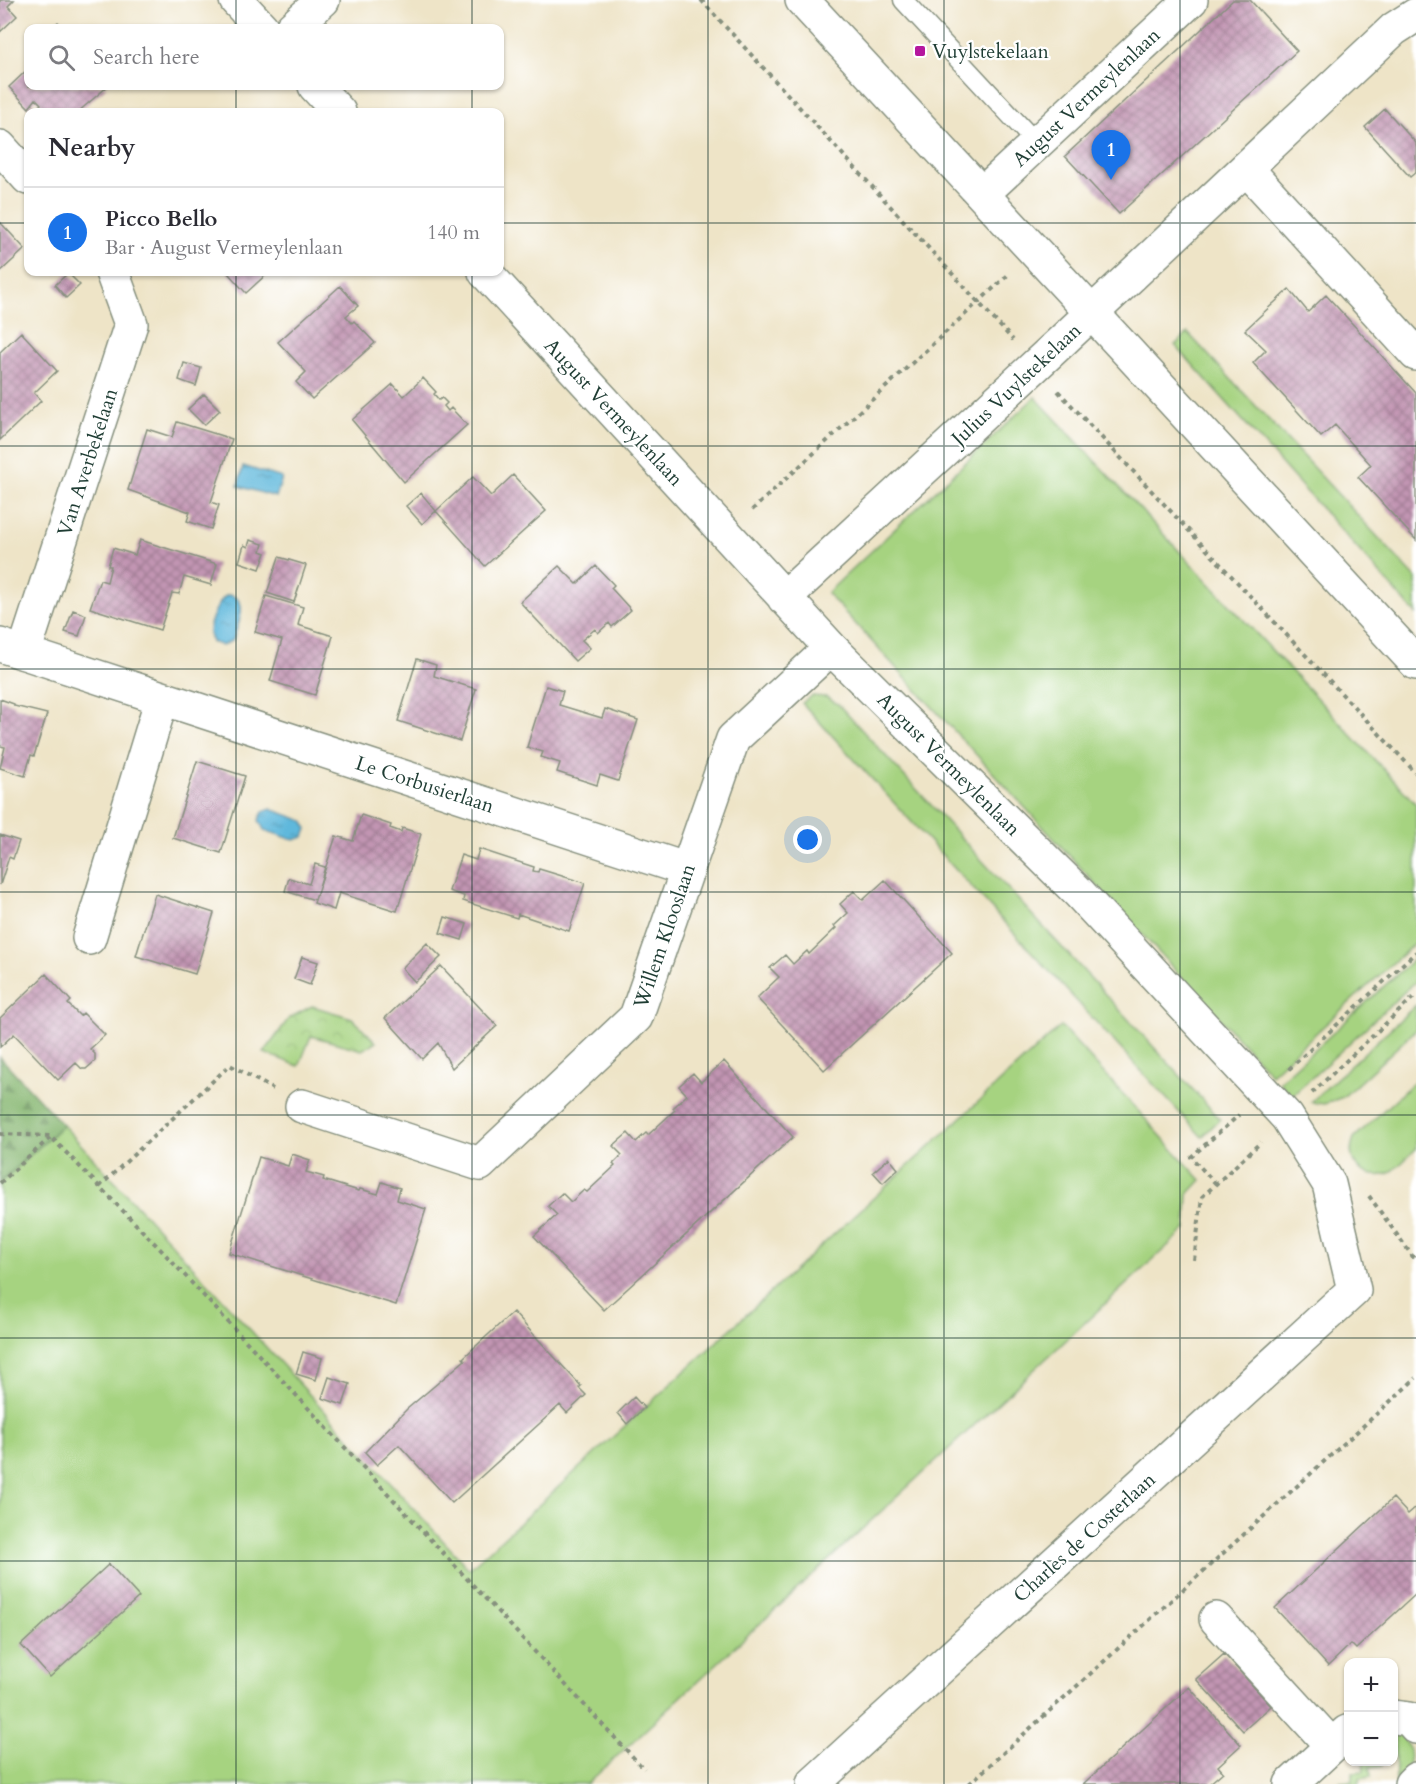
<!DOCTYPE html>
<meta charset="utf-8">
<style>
body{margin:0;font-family:Cardo,serif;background:#f2f2f3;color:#2b2b33}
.controls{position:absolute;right:18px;bottom:18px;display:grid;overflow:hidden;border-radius:12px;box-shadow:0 2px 4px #0004}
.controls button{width:54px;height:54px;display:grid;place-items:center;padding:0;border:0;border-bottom:2px solid #e1e1e2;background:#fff;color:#2b2b33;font:30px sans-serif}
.you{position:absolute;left:808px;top:840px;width:21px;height:21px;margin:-15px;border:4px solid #fff;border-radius:50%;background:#1a73e8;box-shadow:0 0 0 9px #1a73e833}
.badge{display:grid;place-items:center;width:39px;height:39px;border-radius:50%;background:#1a73e8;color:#fff;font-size:20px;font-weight:700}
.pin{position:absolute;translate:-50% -50px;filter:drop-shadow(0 2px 3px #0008)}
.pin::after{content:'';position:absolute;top:32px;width:21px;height:18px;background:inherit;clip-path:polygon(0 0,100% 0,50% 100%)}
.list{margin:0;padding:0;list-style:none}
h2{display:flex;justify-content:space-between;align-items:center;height:78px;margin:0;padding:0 24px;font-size:26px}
h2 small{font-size:20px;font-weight:400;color:#7c7c81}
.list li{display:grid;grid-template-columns:39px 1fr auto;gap:18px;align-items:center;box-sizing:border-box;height:90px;padding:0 24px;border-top:2px solid #e1e1e2}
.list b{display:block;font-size:22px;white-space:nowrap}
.list p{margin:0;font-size:20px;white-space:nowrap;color:#7c7c81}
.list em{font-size:20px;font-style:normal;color:#7c7c81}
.icon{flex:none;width:33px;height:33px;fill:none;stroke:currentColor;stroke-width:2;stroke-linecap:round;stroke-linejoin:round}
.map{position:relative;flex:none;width:1416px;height:1784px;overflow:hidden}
.search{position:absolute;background:#fff;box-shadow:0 2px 4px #0004;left:24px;top:24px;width:480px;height:66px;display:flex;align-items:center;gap:15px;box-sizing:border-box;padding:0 21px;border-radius:12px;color:#7c7c81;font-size:22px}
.panel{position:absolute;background:#fff;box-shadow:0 2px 4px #0004;left:24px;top:108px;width:480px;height:168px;border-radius:12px}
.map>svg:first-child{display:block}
</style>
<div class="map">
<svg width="1416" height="1784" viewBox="0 0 1416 1784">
<defs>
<pattern id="forest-firs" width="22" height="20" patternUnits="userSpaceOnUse" patternTransform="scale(1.5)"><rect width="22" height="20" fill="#84b56e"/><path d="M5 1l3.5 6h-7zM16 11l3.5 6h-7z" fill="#6b945b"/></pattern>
<pattern id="park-crowns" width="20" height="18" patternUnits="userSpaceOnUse" patternTransform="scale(1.5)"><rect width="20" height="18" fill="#a6d380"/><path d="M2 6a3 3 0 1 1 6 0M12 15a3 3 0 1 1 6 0" fill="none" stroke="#8eb66f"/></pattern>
<pattern id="water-ripples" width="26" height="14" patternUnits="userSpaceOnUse" patternTransform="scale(1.5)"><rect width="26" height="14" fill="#5fb8dc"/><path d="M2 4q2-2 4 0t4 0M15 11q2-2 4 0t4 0" fill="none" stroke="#4e97b3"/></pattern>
<pattern id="building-cross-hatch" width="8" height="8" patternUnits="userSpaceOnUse" patternTransform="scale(1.5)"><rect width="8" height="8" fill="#c295b3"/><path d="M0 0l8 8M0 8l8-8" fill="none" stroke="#9d7b92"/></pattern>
</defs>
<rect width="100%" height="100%" fill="#fff"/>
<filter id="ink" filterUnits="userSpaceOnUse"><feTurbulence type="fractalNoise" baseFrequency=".0167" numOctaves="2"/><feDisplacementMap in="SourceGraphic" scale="12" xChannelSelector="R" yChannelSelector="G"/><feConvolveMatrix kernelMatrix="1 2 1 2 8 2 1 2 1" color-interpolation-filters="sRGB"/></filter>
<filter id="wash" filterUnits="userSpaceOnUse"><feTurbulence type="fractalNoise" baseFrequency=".008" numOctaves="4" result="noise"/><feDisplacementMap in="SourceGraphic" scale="24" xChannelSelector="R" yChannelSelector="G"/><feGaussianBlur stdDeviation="1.35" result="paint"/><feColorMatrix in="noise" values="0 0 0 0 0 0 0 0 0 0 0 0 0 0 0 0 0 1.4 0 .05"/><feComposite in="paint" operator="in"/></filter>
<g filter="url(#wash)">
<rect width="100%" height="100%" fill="#eee4c7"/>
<path fill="#a6d380" stroke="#62885a" stroke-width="1.5" d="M1188 333 1416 578V614L1175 345Z
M1035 397 1416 804V942L1271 1074 827 593Z
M812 696 826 697 838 704 1220 1119 1202 1137 802 703Z
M1416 957V981L1292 1096 1279 1082Z
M1416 1005V1030L1343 1097 1324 1104 1311 1102Z
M1061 1026 1201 1180 1188 1194 1186 1229 587 1784H0V1183L63 1125 469 1569Z
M1416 1080V1149C1408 1156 1400 1166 1391 1172 1377 1180 1356 1173 1352 1157 1350 1150 1352 1144 1354 1138Z
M1394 1731C1406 1737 1413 1751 1408 1765 1406 1771 1400 1776 1396 1781Z
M1363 1762H1382V1766L1370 1768 1371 1777 1359 1779V1784H1340V1782L1352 1781V1772L1364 1771Z"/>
<path fill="url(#forest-firs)" stroke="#527951" stroke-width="1.5" d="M0 1057 63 1125 0 1183Z"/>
<path fill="url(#park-crowns)" stroke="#62885a" stroke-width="1.5" d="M312 1006 352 1018 376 1042 362 1050 311 1036 299 1066 264 1053 289 1018Z"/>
<path fill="url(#water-ripples)" stroke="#3f7a88" stroke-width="1.5" d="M243 466 282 478 276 497 238 486Z
M228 595C252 598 237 626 233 640L222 646 212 642C211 639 209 636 209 633 209 622 219 598 228 595Z
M271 809 304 821 307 829 304 837 294 840 264 830 259 820 263 812Z"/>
<g id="blocks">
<path fill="url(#building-cross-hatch)" d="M0 0H14L8 6 17 16 0 32Z
M1233 0H1250L1297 51 1119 214 1065 156Z
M58 22 65 28H51Z
M28 69V86H108L78 112H44L39 106 41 104 36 99 29 108 9 87Z
M1385 109 1416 143V172L1410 177 1365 127Z
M0 222 25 249 0 272Z
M229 272H269L246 293 228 273Z
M68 273 80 285 66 298 55 285Z
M340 286 358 306 346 316 352 323 354 321 375 343 312 399 296 382 306 372 278 342Z
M1289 289 1308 312 1326 295 1416 393V540L1358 477 1371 465 1335 425 1321 437 1253 363 1266 350 1245 330Z
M21 332 57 371 34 393 41 401 0 440V352Z
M184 363 201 368 196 386 179 380Z
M423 378 436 392 434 394 439 400 442 398 447 403 444 406 448 411 451 408 467 425 404 482 352 420 393 384 404 396Z
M204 394 220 410 204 425 188 409Z
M177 422 232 439 211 502 219 505 211 529 187 521 190 512 128 490 147 429 172 437Z
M513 475 546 511 485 566 436 511 422 524 406 506 421 493 436 511 473 477 491 496Z
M140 540 217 564 211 585 184 577 179 594 172 593 160 630 90 608 100 580 107 582 111 566H108L113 548 135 555Z
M250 540 263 544 261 551 266 553 260 569 239 562 244 545 248 547Z
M279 557 306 565 294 602 267 593Z
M559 566 577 584 596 566 614 585 611 588 631 610 612 627 609 623 598 633 595 629 582 640 590 648 575 661 520 602Z
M266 596 303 607 298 625 333 636 315 695 270 681 282 640 255 632Z
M73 610 86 615 79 636 65 632Z
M417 659 436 665 434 676 476 689 460 741 398 721Z
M546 686 563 691 559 705 602 718 605 709 638 720 618 781 600 775 597 785 557 772 560 763 541 757 543 752 527 747Z
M0 699 14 704V706L47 714 34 756 31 755 25 776 0 768 5 747 0 746Z
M197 761 245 776 221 853 173 838Z
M361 815 391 825 390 828 401 832 402 828 421 834 397 911 339 893 334 910 314 903 336 836 353 841Z
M0 835 19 841 13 859 9 857 0 885Z
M479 849 534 867 533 871 538 872 539 869 585 883 569 931 518 914 517 918 463 901 464 896 449 891 461 855 476 860Z
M315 864 325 867 315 900 285 891 289 878 309 884Z
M885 880 952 953 824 1070 757 998 779 977 770 968 785 955 793 964 807 951 809 954 836 928 834 926 848 913 840 904 854 891 863 900Z
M155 894 214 913 195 974 136 956Z
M445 917 467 924 462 940 440 933Z
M427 943 441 957 415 982 402 968Z
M302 957 318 962 310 985 294 979Z
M441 966 497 1026 452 1068 438 1043 422 1059 385 1018Z
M46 974 71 1001 68 1004 80 1016 83 1013 105 1035 90 1049 95 1054V1061L86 1069H82L76 1063 58 1080 14 1034 0 1047V1018Z
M724 1061 793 1137 604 1310 534 1236 557 1215 548 1206 562 1193 571 1202 584 1190 587 1192 615 1166 613 1164 622 1155 613 1146 628 1133 636 1142 646 1133 648 1135 675 1110 673 1108 687 1095 679 1086 693 1073 701 1082Z
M292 1154 310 1160 306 1172 324 1177 323 1180 359 1191 360 1189 378 1194 382 1182 400 1188 397 1200 426 1209 396 1305 229 1253 259 1157 288 1166Z
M889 1158 898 1169 883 1183 873 1172Z
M513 1312 581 1386 579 1388 586 1395 567 1413 560 1405 452 1503 399 1445 377 1465 365 1452 407 1409 465 1360 463 1358Z
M303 1352 322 1358 316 1380 296 1374Z
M329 1377 350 1384 343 1405 322 1398Z
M634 1397 644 1408 627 1424 618 1413Z
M1393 1498 1408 1514 1416 1507V1594L1356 1649 1351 1644 1328 1666 1275 1608Z
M109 1564 139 1597 50 1677 21 1645Z
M1224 1654 1271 1706 1243 1731 1196 1679Z
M1189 1687 1241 1745 1218 1766 1223 1772 1209 1784H1083Z"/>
</g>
</g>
<g filter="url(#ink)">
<use href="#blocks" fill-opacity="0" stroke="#86907e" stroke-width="1.5"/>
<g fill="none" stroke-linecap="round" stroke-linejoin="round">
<defs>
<path id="lane" d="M903 0 1036 143"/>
<path id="street" d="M236 0 262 28
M802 0 1416 663
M292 28 323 0
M315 86 339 112
M0 147 28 178
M1246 168 1416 354
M982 194 1191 0
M485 272 831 648 1079 893 1287 1117 1329 1184 1354 1290 813 1784
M784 598 1062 341 1394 29 1416 15
M0 645 688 870
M24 653 131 324 112 272
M89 938 162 698
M302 1106 480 1164 636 1017 733 739 831 648
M1216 1619 1332 1746
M1394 1717 1409 1719 1416 1727
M1291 1784 1347 1732
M1411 1784 1416 1779"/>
</defs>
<use href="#lane" stroke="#86907e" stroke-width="21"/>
<use href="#street" stroke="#86907e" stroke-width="36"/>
<path stroke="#86907e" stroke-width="4" stroke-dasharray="4.5 4.5" stroke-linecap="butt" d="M701 0 1013 340
M1058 391 1416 773
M752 510 1009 274
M1289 1069 1416 952
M1312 1093 1416 995
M0 1134 50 1136 163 1252 644 1769
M0 1183 51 1137
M1216 1184 1191 1157 1239 1115
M99 1187 230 1065 273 1089
M1369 1196 1416 1261
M1194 1260 1202 1197 1261 1142
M969 1784 1416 1378"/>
<use href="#lane" stroke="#fff" stroke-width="18"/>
<use href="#street" stroke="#fff" stroke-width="33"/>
</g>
</g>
<path fill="none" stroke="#1f3d34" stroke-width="1.5" stroke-opacity="0.55" d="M236 0V28M472 0V28M708 0V1784M944 0V1784M1180 0V1784M236 86V112M472 86V112M0 223H28M500 223H1416M236 272V1784M472 272V1784M0 446H1416M0 669H1416M0 892H1416M0 1115H1416M0 1338H1416M0 1561H1416"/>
<rect fill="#b5179e" stroke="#fff" stroke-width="2" x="914" y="45" width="12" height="12" rx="3"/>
<g text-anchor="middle" stroke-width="4.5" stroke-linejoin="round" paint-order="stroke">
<g font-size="20" fill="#1f3d34" stroke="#fff" text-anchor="start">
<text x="932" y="58">Vuylstekelaan</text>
</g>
<g font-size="20" fill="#1f3d34" stroke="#fff">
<text transform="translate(1086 97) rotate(-43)" y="7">August Vermeylenlaan</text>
<text transform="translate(1016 384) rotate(-43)" y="7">Julius Vuylstekelaan</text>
<text transform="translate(614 412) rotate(47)" y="7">August Vermeylenlaan</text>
<text transform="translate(87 462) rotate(-72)" y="7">Van Averbekelaan</text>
<text transform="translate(949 764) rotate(45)" y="7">August Vermeylenlaan</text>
<text transform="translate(425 784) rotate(18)" y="7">Le Corbusierlaan</text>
<text transform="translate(664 936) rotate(-71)" y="7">Willem Klooslaan</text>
<text transform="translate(1084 1537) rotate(-42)" y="7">Charles de Costerlaan</text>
</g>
</g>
</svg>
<div class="controls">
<button>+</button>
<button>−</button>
</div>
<div class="you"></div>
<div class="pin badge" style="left:1111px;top:180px">1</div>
<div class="search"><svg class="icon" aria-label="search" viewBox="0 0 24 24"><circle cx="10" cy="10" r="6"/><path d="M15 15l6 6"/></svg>Search here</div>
<section class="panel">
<h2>Nearby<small></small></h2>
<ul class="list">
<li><span class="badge">1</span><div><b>Picco Bello</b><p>Bar · August Vermeylenlaan</p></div><em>140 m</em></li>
</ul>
</section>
</div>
